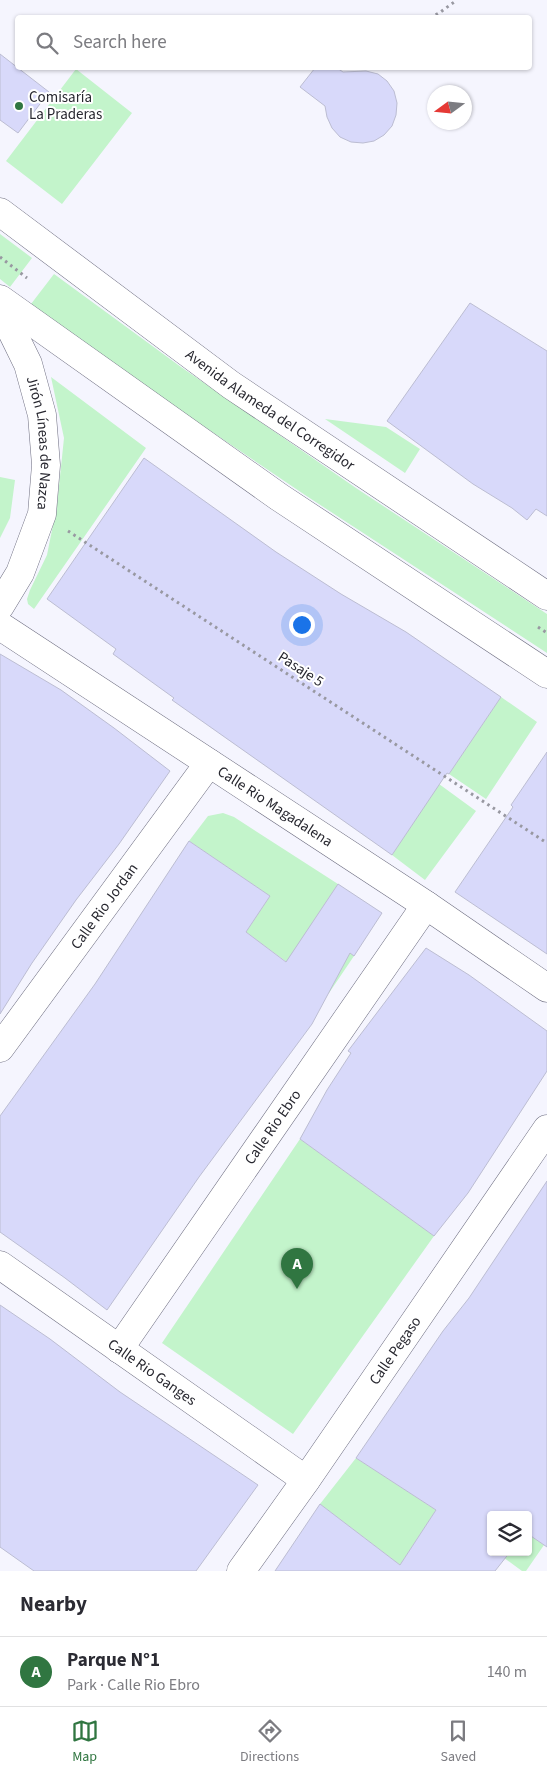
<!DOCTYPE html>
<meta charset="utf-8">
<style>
body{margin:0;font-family:"Source Sans 3",sans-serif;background:#f2f2f3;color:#2b2b33}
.controls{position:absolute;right:15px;bottom:15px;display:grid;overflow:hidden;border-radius:5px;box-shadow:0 1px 4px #0004}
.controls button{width:45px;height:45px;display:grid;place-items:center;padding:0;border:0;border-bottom:1px solid #e1e1e2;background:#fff;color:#2b2b33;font:25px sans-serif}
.compass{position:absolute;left:427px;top:85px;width:45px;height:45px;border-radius:50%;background:#fff;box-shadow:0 1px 4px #0004;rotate:255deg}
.you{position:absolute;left:301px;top:624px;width:18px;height:18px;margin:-12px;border:4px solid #fff;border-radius:50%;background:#1a73e8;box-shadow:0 0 0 8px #1a73e833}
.badge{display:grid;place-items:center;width:32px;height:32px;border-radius:50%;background:#307641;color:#fff;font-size:16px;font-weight:700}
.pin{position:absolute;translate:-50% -41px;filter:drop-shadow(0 1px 2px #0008)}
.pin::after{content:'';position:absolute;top:26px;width:18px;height:15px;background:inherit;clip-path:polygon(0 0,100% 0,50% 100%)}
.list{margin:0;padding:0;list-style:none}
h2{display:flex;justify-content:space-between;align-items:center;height:65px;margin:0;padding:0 20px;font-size:21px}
h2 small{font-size:16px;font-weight:400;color:#7c7c81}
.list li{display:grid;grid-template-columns:32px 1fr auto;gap:15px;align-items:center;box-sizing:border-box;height:70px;padding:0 20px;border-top:1px solid #e1e1e2}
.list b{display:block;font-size:19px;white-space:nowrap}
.list p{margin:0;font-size:16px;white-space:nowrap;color:#7c7c81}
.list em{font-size:16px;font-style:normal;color:#7c7c81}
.icon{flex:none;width:28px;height:28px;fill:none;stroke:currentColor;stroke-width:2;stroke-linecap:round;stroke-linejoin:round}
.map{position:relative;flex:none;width:547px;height:1571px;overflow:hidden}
.search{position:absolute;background:#fff;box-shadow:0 1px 4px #0004;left:15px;right:15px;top:15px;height:55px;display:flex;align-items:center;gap:12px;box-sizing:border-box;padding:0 18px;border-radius:5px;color:#7c7c81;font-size:19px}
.sheet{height:135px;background:#fff}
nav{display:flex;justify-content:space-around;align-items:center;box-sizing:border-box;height:70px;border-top:1px solid #e1e1e2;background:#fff;font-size:14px;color:#7c7c81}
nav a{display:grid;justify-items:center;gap:2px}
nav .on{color:#307641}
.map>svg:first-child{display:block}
</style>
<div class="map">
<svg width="547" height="1571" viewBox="0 0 547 1571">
<rect width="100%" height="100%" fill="#f5f5fe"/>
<path fill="#c3f4cb" d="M76 69 132 113 62 204 6 161Z
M0 234 32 258 10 287 0 279Z
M54 274 181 367 356 488 547 614V653L305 495 162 398 31 304Z
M51 377 146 448 34 609 28 604 27 599 30 590 47 555 57 505 64 438Z
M325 419 386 427 420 449 405 473Z
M0 477 15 480 10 518 0 538Z
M501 697 537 722 486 799 449 774Z
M439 784 476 811 425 880 392 855Z
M223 813 234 817 338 884 312 923 354 956 329 993 246 932 270 896 189 841 208 816Z
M300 1139 434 1236 293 1434 162 1343Z
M356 1458 436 1510 400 1565 320 1504Z
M528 1534 544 1545 526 1571H522L496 1552H528Z"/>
<path fill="#d8d9fa" stroke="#bcbdd2" d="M0 54 49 92 18 133 0 120Z
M315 68H337L343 72 366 71 378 74 387 81 394 91 397 103 396 115 392 126 384 135 374 141 363 143 351 142 340 137 332 128 327 117 325 106 300 87Z
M470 303 547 351V516L536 509 527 520 512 508 473 484 387 421Z
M144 458 276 552 341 594 406 632 501 697 449 774 447 773 392 855 172 700 174 698 113 654 116 649 47 599Z
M0 654 61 690 114 728 170 771 119 844 76 900 32 963 0 1014Z
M547 752V954L455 892 513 807 511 805Z
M189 841 270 896 246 932 286 962 338 884 382 913 354 956 350 953 312 1024 199 1177 107 1310 65 1278 0 1232V1116L95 984Z
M426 948 469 975 547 1031V1071L468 1193 434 1236 300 1139 327 1090 351 1053 348 1051Z
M547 1181V1547L528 1534V1515H491V1552H510L495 1571H275L320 1504 400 1565 436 1510 356 1458 443 1331 469 1298Z
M0 1305 50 1339 120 1392 258 1485 196 1571H34L0 1547Z"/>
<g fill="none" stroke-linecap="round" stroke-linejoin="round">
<defs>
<g id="street">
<path id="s1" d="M0 307 28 364 42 415 46 465 42 514 20 573 0 606"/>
<path id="s2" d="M0 626 426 905 547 988"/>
<path id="s3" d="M0 1048 209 763"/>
<path id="s4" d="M0 1265 306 1480"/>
<path id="s5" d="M119 1349 426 905"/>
<path id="s6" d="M241 1571 306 1480 547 1129"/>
</g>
<g id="secondary">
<path id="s7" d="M0 212 231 385 547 596"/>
<path d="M0 299 279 497 547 674"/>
</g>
</defs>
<use href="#street" stroke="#6e6e81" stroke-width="29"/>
<use href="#secondary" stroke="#6e6e81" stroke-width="29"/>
<path stroke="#9898a1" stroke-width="3" stroke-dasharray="2.5 4" stroke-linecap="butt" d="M430 18 439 13 457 0
M0 257 27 278
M68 531 547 843
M538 627 547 633"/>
<use href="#street" stroke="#fff" stroke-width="28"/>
<use href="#secondary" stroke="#fff" stroke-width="28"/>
</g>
<circle fill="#307641" stroke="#fff" stroke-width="2" cx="19" cy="106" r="5"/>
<g text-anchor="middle" stroke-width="4" stroke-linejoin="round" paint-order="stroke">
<g font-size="15" fill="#27272f" stroke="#fff" text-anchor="start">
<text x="29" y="102">Comisaría<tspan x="29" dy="17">La Praderas</tspan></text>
</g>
<g font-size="15" fill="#27272f" stroke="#fff">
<text dy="5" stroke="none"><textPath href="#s7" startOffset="335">Avenida Alameda del Corregidor</textPath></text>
<text dy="5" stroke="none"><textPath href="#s1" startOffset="144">Jirón Líneas de Nazca</textPath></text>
<text transform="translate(301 669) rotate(33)" y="5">Pasaje 5</text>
<text dy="5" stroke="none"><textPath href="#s2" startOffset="329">Calle Rio Magadalena</textPath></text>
<text dy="5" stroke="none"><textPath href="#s3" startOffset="176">Calle Rio Jordan</textPath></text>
<text dy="5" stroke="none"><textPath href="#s5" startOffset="270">Calle Rio Ebro</textPath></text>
<text dy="5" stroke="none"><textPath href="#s6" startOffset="269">Calle Pegaso</textPath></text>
<text dy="5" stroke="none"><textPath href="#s4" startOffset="186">Calle Rio Ganges</textPath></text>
</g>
</g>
</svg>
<div class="controls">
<button><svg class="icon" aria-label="layers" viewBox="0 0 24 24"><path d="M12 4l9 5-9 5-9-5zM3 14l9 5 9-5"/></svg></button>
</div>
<svg class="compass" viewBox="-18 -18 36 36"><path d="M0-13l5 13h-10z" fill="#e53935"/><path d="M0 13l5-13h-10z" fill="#7c7c81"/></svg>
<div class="you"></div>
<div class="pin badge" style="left:297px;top:1289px">A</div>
<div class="search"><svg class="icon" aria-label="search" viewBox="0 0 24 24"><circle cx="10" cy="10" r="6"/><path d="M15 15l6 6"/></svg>Search here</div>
</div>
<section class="sheet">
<h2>Nearby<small></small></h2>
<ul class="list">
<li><span class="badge">A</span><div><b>Parque N°1</b><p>Park · Calle Rio Ebro</p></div><em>140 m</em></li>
</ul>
</section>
<nav>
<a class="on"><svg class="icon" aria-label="map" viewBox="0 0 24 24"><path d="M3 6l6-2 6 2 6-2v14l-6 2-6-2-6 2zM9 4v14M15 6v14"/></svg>Map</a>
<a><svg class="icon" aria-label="directions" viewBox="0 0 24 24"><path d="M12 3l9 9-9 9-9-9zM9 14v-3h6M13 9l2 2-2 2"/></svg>Directions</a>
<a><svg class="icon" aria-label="saved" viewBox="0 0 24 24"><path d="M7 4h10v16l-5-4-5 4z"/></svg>Saved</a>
</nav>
